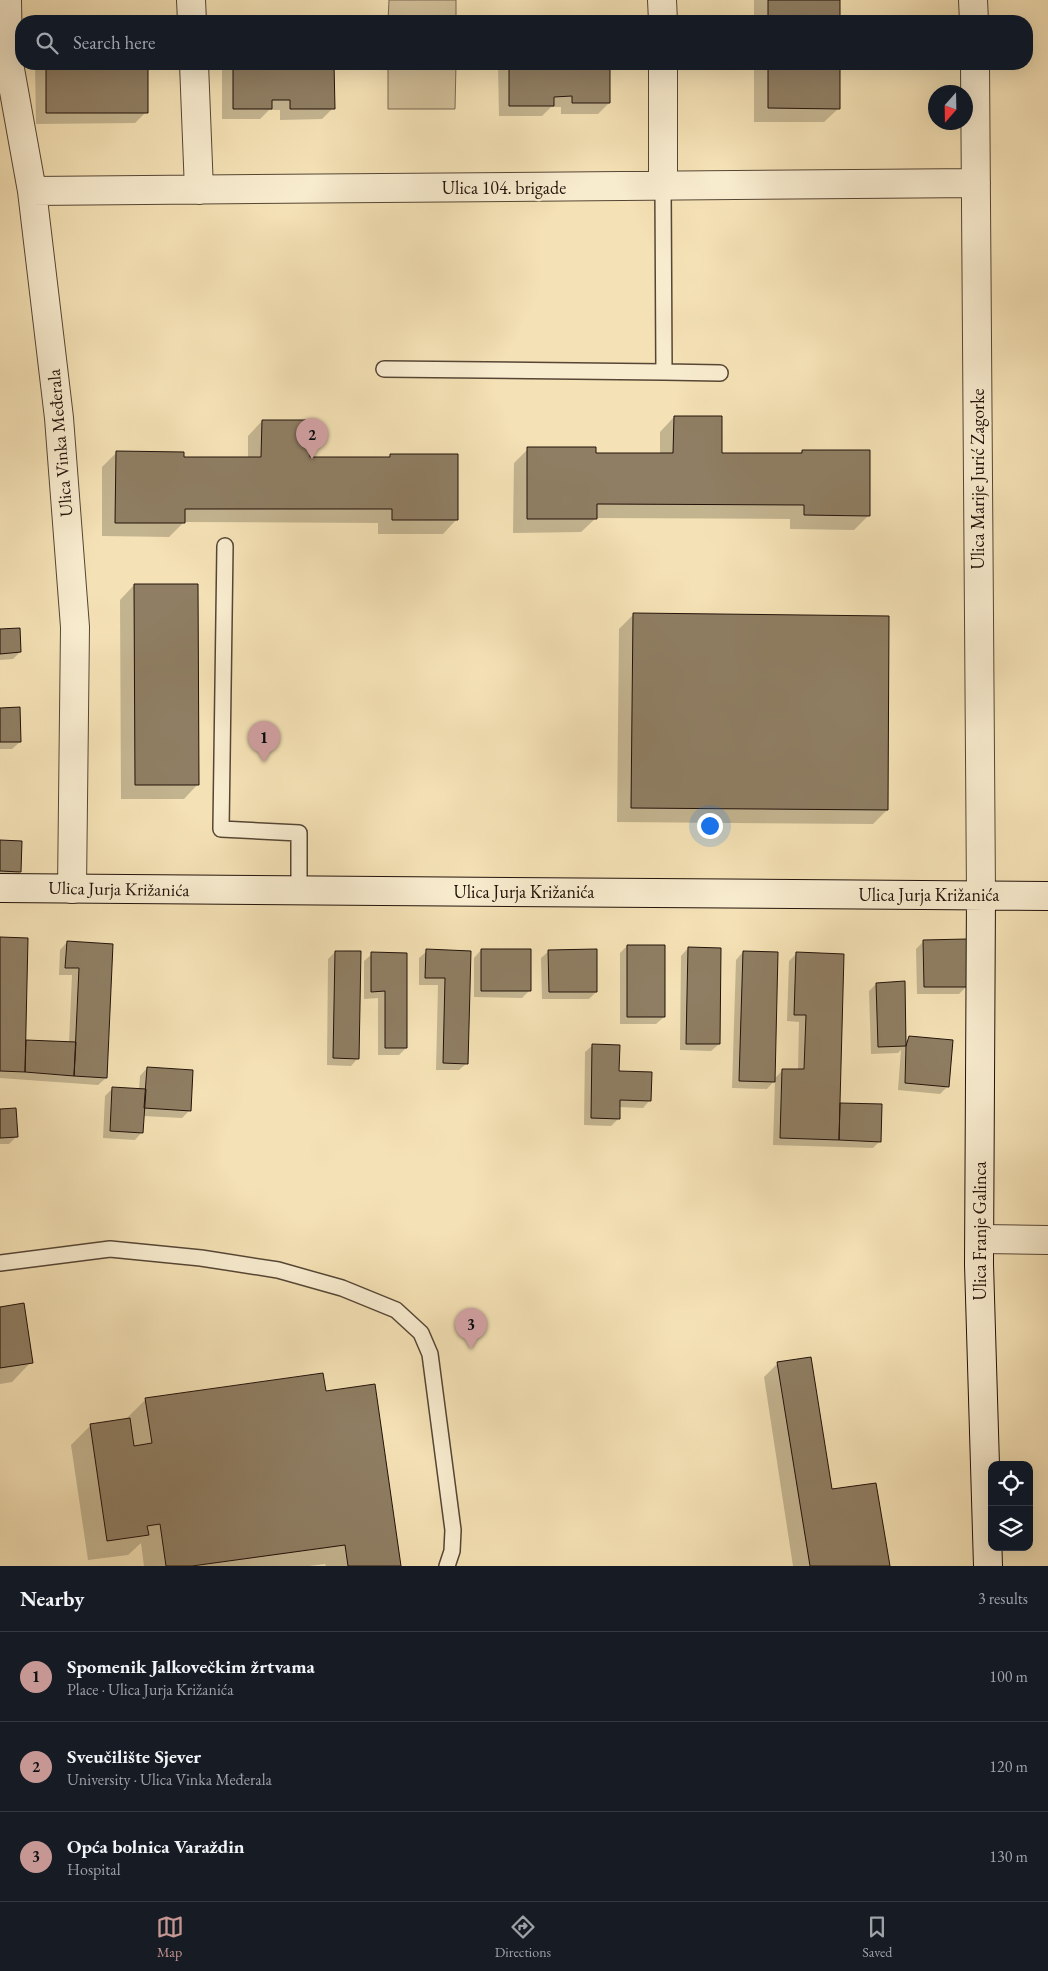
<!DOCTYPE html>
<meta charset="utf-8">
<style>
body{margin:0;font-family:"EB Garamond",serif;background:#242831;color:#f1f3f6}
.controls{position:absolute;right:15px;bottom:15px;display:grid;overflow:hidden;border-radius:10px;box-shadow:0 5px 20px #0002}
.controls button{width:45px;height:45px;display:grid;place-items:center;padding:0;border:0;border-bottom:1px solid #363941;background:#171b24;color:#f1f3f6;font:25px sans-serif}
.compass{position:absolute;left:928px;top:85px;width:45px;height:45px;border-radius:50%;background:#171b24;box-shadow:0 5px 20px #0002;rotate:200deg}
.you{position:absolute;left:709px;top:825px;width:18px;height:18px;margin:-12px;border:4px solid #fff;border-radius:50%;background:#1a73e8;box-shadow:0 0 0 8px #1a73e833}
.badge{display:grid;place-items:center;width:32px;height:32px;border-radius:50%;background:#c59692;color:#111;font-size:16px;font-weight:700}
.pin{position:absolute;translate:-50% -41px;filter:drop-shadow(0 1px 2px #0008)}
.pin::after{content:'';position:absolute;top:26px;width:18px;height:15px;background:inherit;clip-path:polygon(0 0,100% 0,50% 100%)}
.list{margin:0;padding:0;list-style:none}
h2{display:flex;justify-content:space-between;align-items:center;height:65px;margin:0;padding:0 20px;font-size:21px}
h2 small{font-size:16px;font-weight:400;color:#9ea1a6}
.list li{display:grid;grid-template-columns:32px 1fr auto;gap:15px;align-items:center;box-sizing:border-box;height:90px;padding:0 20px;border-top:1px solid #363941}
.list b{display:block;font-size:19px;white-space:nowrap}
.list p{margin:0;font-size:16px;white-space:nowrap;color:#9ea1a6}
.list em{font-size:16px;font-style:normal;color:#9ea1a6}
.icon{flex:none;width:28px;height:28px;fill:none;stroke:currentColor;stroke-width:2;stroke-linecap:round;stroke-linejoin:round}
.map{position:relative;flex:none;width:1048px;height:1566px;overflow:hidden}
.search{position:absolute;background:#171b24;box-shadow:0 5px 20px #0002;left:15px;right:15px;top:15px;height:55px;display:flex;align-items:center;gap:12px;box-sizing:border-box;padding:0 18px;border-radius:20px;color:#9ea1a6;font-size:19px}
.sheet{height:335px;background:#171b24}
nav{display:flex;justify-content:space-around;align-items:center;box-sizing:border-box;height:70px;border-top:1px solid #363941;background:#171b24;font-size:14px;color:#9ea1a6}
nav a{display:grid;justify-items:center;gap:2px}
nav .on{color:#c59692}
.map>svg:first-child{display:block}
</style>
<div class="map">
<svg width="1048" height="1566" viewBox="0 0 1048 1566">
<rect width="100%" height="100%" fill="#f4e1b5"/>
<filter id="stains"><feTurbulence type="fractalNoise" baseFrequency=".004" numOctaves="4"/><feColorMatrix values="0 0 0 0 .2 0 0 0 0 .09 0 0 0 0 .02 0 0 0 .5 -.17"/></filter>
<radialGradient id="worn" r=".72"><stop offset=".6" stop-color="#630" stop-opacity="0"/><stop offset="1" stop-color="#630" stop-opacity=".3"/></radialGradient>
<path fill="#d0be98" stroke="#796851" d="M389 0H456V21H388Z
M388 64H456L455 109H388Z"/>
<path fill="#0003" d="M754 0H839V21H754Z
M35 64H146V112L135 123 36 124Z
M222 64H333V108L322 119 280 120V110H269L260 119H222Z
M498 64H609V103L598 114H561V107H551L542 116H499Z
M754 64H839V108L824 122H754Z
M674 417 721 454H799L802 451 869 515 854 530 790 529V519L596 518 581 532 513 533 514 463 528 449 594 454H660V432Z
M262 421 309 458 387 459 390 456 457 519 443 534H378V523L184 522 169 537 102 536V467L116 453 182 458H248V436Z
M134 585 198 784 184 799H121L120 600Z
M633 615 887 810 873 824 617 822 619 629Z
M0 630 20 652 13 659 0 660Z
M0 709 20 742 12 749H0Z
M0 842 20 872 12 879H0Z
M0 939 25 1041 69 1043 72 975H59L60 950 67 942 112 945 106 1078 98 1085 0 1078Z
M924 941 967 986 959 994H917L916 949Z
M627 946 664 1017 656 1024H620V953Z
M688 948 719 1044 711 1051 680 1050 681 956Z
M481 950 530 990 522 998 474 997V958Z
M427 951 470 952 467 1063 459 1070H436L438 985H419V958Z
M549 951 596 992 589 999H542L541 958Z
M335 952 358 1058 351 1066 327 1065 328 959Z
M743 952 774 1079 783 1070 798 1071 799 1022 787 1021 789 961 796 954 839 1104 881 1105 880 1141 873 1148 773 1145 775 1080 767 1089 732 1088 736 960Z
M372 954 406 1048 399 1055H378V998L364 999V961Z
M876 984 905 1042 910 1038 948 1086 940 1094 898 1090 901 1050 898 1053 871 1054 869 991Z
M593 1045 618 1072 650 1100 643 1108 619 1107 618 1119 611 1126 584 1125 585 1052Z
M147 1068 189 1111 182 1118 143 1116 142 1132 135 1140 103 1138 105 1096 113 1088 139 1090 140 1076Z
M0 1110 17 1136 9 1144H0Z
M0 1308 31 1362 12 1382 0 1384Z
M778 1363 831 1491 888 1566H793L764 1377Z
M325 1392 399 1566H326L325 1564 309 1566H144L141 1543 128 1555 88 1560 71 1445 91 1425 126 1419 146 1399Z"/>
<path fill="#8f7e63" stroke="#22120a" d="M768 0H840V21H768Z
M46 64H148V113H46Z
M233 64H334L335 109H290V100H272V109H233Z
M509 64H610V103H572V96L554 97V106H509Z
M768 64H840V109L768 108Z
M674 416H722V453H802V450H870V516L804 515V505L597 504V519H527V447H596V453H673Z
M262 420H310V457H390V454H458V520H392V509H185V523H115L116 451 184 452V457H261Z
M134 584H198L199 785H135Z
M633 613 889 616 888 810 631 808Z
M20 628 21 652 0 654V629Z
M20 707 21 742H0V708Z
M0 840 22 841 21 872 0 871Z
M0 937 28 938 25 1072 0 1071Z
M967 939 968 987H924L923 940Z
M67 941 113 944 107 1078 74 1076 79 968H65Z
M627 945H665V1017H627Z
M688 947 721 948 720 1044H686Z
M426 949 471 951 468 1064 443 1063 445 978H425Z
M481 949H531V991H481Z
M597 949V992H549L548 950Z
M335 951H361L359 1059 333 1058Z
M743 951 778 952 775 1082 739 1081Z
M371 952 407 953V1048H385V991L371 992Z
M796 952 844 954 839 1140 780 1138 782 1069H804L806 1015H794Z
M905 981 906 1046 878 1047 876 983Z
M909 1036 953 1040 949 1087 905 1083 906 1046Z
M26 1040 76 1042 74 1076 25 1072Z
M592 1044 620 1045 619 1071 652 1072 651 1101 620 1100V1119L591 1118Z
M147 1067 193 1070 191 1111 144 1108Z
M112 1087 146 1089 143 1133 110 1131Z
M840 1103 882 1104 881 1142 839 1140Z
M16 1108 18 1137 0 1138V1109Z
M24 1303 33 1363 0 1368V1307Z
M811 1357 832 1489 876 1483 890 1566H810L777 1362Z
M323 1373 326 1391 375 1384 401 1566H348L345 1545 192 1566H166L160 1524 147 1526 149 1535 107 1541 90 1424 130 1418 134 1446 152 1443 145 1398Z"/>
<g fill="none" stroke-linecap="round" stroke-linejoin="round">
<defs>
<path id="lane" d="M384 369 664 372 663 186
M664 372 720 373
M225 546 221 829 299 833V891
M0 1263 110 1249 201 1258 278 1270 342 1288 396 1310 421 1333 430 1354 453 1530 452 1551 447 1566"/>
<path id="street" d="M7 0 8 58 32 191 59 418 75 627 72 889
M191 0 192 21
M662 0 663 21
M973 0 974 21
M194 64 199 190
M663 64V186
M975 64 981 895
M32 191 976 183
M980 1239 1048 1240"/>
<path id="secondary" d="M0 888 1048 896
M981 895 979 1264 988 1566"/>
</defs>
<use href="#lane" stroke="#564635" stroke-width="18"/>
<use href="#street" stroke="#564635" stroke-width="30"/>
<use href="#secondary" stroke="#22120a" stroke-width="30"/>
<use href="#lane" stroke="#f8eccf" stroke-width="15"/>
<use href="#street" stroke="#f8eccf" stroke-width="28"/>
<use href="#secondary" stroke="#f8eccf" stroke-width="28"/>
</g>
<g text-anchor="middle" stroke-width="4.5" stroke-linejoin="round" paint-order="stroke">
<g font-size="18" fill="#22120a" stroke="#f8eccf">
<text x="504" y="194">Ulica 104. brigade</text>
<text transform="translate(60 443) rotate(-95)" y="6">Ulica Vinka Međerala</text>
<text transform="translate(978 479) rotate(-90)" y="6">Ulica Marije Jurić Zagorke</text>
<text transform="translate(119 889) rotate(1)" y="6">Ulica Jurja Križanića</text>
<text x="524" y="898">Ulica Jurja Križanića</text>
<text x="929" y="901">Ulica Jurja Križanića</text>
<text transform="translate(980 1231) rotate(-90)" y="6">Ulica Franje Galinca</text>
</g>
</g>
<rect width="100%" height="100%" filter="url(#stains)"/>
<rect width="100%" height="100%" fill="url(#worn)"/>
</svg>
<div class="controls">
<button><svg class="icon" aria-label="locate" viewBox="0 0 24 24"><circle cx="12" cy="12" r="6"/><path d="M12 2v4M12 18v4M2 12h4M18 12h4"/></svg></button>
<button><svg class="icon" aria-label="layers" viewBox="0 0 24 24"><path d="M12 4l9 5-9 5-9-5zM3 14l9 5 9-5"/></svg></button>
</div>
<svg class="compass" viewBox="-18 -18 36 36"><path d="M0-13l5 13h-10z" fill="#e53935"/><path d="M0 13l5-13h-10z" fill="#9ea1a6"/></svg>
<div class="you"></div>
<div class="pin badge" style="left:264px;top:762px">1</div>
<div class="pin badge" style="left:312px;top:459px">2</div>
<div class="pin badge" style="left:471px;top:1349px">3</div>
<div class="search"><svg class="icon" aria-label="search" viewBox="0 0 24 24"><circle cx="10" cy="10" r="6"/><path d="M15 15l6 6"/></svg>Search here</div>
</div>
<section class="sheet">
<h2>Nearby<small>3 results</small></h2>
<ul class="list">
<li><span class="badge">1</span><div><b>Spomenik Jalkovečkim žrtvama</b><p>Place · Ulica Jurja Križanića</p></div><em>100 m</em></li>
<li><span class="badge">2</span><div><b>Sveučilište Sjever</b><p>University · Ulica Vinka Međerala</p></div><em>120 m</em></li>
<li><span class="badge">3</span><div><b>Opća bolnica Varaždin</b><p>Hospital</p></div><em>130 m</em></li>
</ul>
</section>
<nav>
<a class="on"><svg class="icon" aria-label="map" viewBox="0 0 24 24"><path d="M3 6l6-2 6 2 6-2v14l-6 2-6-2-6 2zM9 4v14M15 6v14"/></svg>Map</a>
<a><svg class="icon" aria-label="directions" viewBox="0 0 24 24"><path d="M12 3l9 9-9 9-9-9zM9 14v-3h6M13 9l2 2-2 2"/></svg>Directions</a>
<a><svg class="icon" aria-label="saved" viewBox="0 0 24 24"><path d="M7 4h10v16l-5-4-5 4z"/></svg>Saved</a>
</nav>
